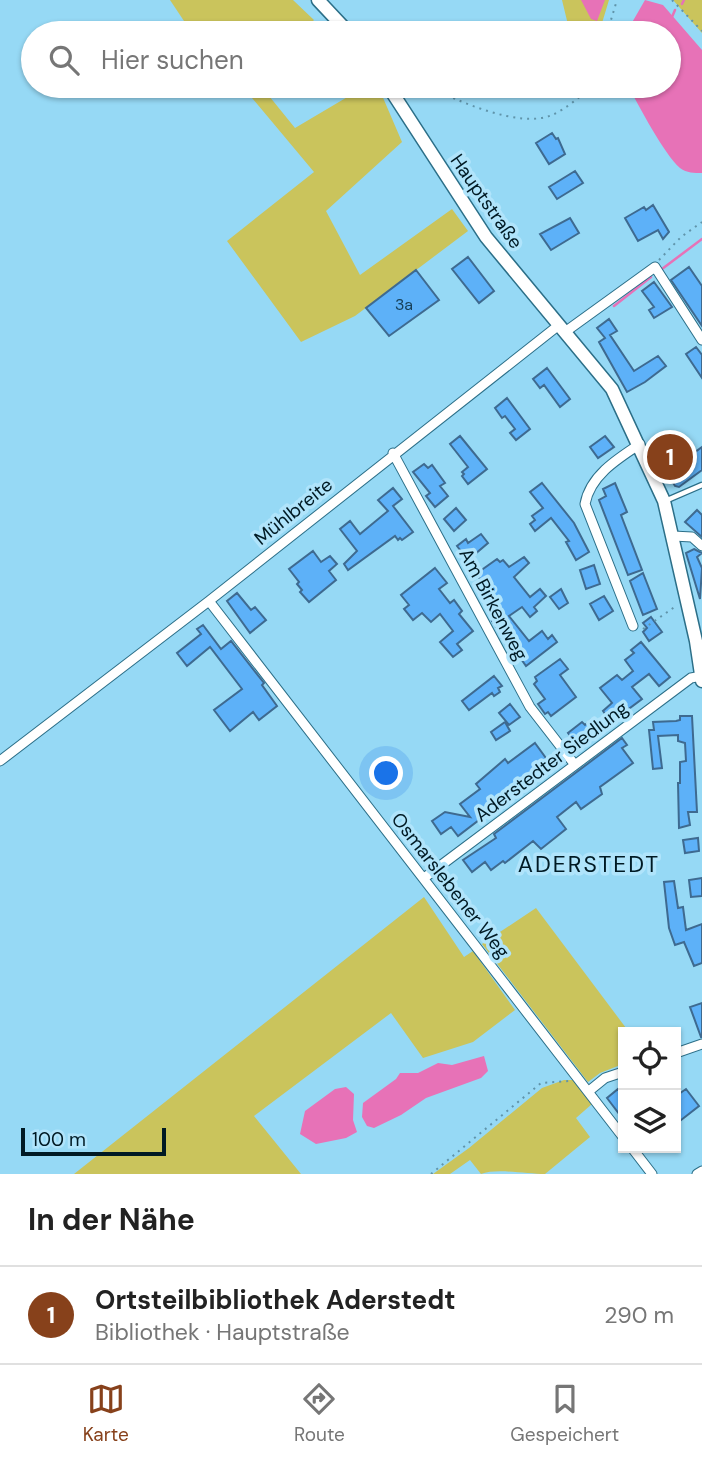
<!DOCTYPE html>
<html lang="de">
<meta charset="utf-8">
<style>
body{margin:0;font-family:"DM Sans",sans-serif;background:#f6f6f6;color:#222}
.controls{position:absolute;right:21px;bottom:21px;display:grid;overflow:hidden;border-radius:0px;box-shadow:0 2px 5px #0004}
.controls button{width:63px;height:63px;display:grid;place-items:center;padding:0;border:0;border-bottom:2px solid #e0e0e0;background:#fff;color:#222;font:35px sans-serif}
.scale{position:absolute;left:21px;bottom:18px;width:145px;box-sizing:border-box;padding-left:7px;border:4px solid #001a24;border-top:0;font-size:19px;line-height:24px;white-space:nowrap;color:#001a24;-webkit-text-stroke:5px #b0e4fb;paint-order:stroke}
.you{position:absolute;left:387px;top:774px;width:24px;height:24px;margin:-18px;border:5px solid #fff;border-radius:50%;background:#1a73e8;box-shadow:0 0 0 10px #1a73e833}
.badge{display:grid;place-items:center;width:46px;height:46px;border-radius:50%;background:#87411b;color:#fff;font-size:23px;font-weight:700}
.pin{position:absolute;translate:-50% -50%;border:4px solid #fff;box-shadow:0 2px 7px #0006}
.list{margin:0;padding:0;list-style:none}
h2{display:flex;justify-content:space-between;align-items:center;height:91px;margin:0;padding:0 28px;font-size:30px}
h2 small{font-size:23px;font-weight:400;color:#767676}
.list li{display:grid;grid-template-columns:46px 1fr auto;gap:21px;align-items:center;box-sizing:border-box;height:98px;padding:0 28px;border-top:2px solid #e0e0e0}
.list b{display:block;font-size:26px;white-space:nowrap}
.list p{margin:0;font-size:23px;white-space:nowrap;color:#767676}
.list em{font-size:23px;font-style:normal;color:#767676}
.icon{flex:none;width:38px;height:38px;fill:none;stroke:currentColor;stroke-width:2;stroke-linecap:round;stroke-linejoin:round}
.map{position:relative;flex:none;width:702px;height:1174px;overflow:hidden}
.search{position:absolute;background:#fff;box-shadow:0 2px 5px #0004;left:21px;right:21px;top:21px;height:77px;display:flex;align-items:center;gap:18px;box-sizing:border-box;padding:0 24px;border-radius:38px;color:#767676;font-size:26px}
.sheet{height:189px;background:#fff}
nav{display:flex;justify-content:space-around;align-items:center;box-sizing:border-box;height:98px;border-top:2px solid #e0e0e0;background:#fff;font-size:19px;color:#767676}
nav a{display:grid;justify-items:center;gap:4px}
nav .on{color:#87411b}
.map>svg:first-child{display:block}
</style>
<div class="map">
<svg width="702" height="1174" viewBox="0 0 702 1174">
<rect width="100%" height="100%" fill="#96d9f5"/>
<path fill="#cac45c" d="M170 0H293L314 20 301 33H192Z
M562 0H609L599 33H570Z
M673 0H702V33Z
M237 86H261L295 128 366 86H378L402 142 326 211 360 275 452 209 468 231 355 316 301 342 227 241 314 172 247 92Z
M424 897 464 957 473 951 515 1010 473 1042 423 1058 391 1013 254 1116 301 1174H74Z
M536 908 629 1032H623V1064L600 1073 588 1082 482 944Z
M564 1080H573L592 1104 576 1118 590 1137 545 1174C527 1174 496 1168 481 1174L470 1160 450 1174H433L469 1148 542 1088Z"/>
<path fill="#e772b7" d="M581 0H605L597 21 591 19Z
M645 0 663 5 702 50V173C694 173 687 173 680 168 664 154 639 106 628 86H669V33H621L630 26Z
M484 1056 488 1071 481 1078 426 1098 401 1115 374 1128 367 1126 362 1117 363 1103 396 1079 400 1073H418L438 1063 452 1065Z
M346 1087 354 1094 353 1120 357 1132 346 1138 316 1144 300 1134 305 1111 335 1089Z"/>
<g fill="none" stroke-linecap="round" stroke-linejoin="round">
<path stroke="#e772b7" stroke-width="2.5" d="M682 4 684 0
M672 17 675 10
M662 269 702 239
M614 306 651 277"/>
</g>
<path fill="#5db1f8" stroke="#3e6a90" stroke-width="2" d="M552 133 556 139 558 138 565 154 549 164 536 143Z
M575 171 583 183 557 199 549 187Z
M653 205 669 232 663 239 658 230 638 241 625 218 644 207 646 210Z
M570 218 579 233 551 250 540 234Z
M468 257 494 291 479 303 452 269Z
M689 267 702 286V326L671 280Z
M416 270 439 300 389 336 366 308Z
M654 282 672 307 654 318 649 310 654 307 642 291Z
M609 319 617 331 610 335 634 371 658 356 666 366 645 382 627 392 599 342 605 338 597 328Z
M696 347 702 355V378L686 354Z
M547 368 570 399 560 407 544 385 540 388 533 379Z
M507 398 530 429 516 440 510 433 515 429 505 416 502 418 495 408Z
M460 436 487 469 468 484 462 476 464 474 462 472 468 467 450 444Z
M605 436 614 447 598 458 590 447Z
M680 438 687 450 692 447 695 452 702 447V470L679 487 675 486 656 453Z
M424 464 428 468 432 465 445 483 440 486 448 496 435 507 426 496 430 493 413 472Z
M542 483 574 523 589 552 576 560 566 542 569 541 551 518 535 531 530 524 535 520 532 516 543 508 530 492Z
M615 483 627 512 621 515 642 570 628 575 599 500 606 496 603 489Z
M393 488 402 499 393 506 413 532 402 540 400 538 398 540 395 536 348 570 344 564 357 551 340 529 350 521 360 534 388 511 378 500Z
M456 508 466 520 454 531 444 519Z
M697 510 702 515V537L685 522Z
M481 534 488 543 468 560 457 546 466 539 468 543Z
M694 549 702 553 697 557 702 568 700 599 686 553Z
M313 551 321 562 330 556 337 564 329 571 336 580 309 602 300 592 302 590 297 584 299 582 289 569Z
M524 557 529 563 514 577 530 597 540 589 546 596 534 607 537 611 530 617 522 607 509 616 529 641 542 631 548 639 552 635 557 642 526 666 519 656 524 652 501 625 497 628 492 621 499 615 489 604 496 598 476 574 497 559 500 562 503 560 509 567Z
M594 565 600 584 586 589 580 570Z
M435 568 447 583 439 589 450 603 454 600 462 611 459 614 473 631 457 644 462 650 453 657 440 642 453 631 440 614 431 622 422 613 413 620 404 609 409 605 401 595Z
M643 573 657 609 643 615 630 581Z
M561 589 568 603 559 609 550 597Z
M237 593 251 610 255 607 266 620 250 633 227 601Z
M604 596 613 611 599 620 590 604Z
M651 617 662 632 649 641 643 632 647 628 643 623Z
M203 625 221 649 231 641 264 683 262 685 277 706 259 720 253 712 230 731 214 710 242 689 210 647 187 666 177 653 201 634 197 629Z
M641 642 670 677 659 686 649 674 632 687 642 699 611 722 603 711 612 703 600 688 617 675 622 680 633 671 625 660 634 653 631 650Z
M560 659 568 669 560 675 576 697 551 716 548 712 545 714 538 704 545 699 534 684 537 681 535 677Z
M494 676 502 686 498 688 500 692 494 696 492 693 469 710 462 701Z
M510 704 520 717 509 725 499 713Z
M680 716H692L697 812H688L690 825 679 828 678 783H680V762L686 761 685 743 678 741V735L658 736 662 768 653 769 649 730H654L653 722 676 721 680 720Z
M591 720 599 730 578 746 568 733 582 722 585 725Z
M505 722 510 731 496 740 491 732Z
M622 738 627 745 622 748 633 763 600 787 602 794 581 809 576 802 557 817 566 829 541 849 533 841 505 863 503 861 491 870 485 862 472 872 463 860 496 838 494 834Z
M535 743 551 765 458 836 451 827 441 834 432 821 445 812 470 817 460 804 480 789 476 784 505 759 508 763Z
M698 838 699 851 685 853 683 840Z
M702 878V896L691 897 689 880Z
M674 881 678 908 683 907 686 930 702 924V963L694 966 684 942 675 945 669 928 664 882Z
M702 1003V1037H701L690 1007Z
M618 1089 623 1095V1119L607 1098Z
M686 1089 699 1106 676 1124V1096Z"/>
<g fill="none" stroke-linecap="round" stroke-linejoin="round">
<defs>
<path id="lane" d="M665 501 702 485"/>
<path id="street" d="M565 332 655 267 702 340
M393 453 530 707 575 765
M673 536 692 537 702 546
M209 601 623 1137
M633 626 585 504C590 476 617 459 640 444
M0 761 209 601 559 325
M424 878 691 678 702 676
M676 1053 702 1044
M589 1091 605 1078 623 1072
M632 1148 652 1174
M697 1174 702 1171"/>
<path id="secondary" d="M318 0 349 33
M388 86 486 237 612 389 664 501 696 641 702 681"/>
</defs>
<use href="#lane" stroke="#2c6f88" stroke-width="7"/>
<use href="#street" stroke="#2c6f88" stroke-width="11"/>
<use href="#secondary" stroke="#2c6f88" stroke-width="15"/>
<path stroke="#6094aa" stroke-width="2" stroke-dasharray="2 5" stroke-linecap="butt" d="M672 0 702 31
M607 33 617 0
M428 86C457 101 520 129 552 115 566 109 581 96 592 86
M659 260 681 237 702 222
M643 629 676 606
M431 1174 541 1083 569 1081"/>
<use href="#lane" stroke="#fff" stroke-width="4.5"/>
<use href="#street" stroke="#fff" stroke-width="9"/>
<use href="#secondary" stroke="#fff" stroke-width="12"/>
</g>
<g text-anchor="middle" stroke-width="7" stroke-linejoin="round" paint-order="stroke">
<g font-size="16" fill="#174059">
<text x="404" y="310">3a</text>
</g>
<g font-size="19" fill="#001a24" stroke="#b0e4fb">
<text transform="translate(487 201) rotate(55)" y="7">Hauptstraße</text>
<text transform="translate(293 511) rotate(-39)" y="7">Mühlbreite</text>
<text transform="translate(494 604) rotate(62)" y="7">Am Birkenweg</text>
<text transform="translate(551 761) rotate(-37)" y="7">Aderstedter Siedlung</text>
<text transform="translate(451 885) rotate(52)" y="7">Osmarslebener Weg</text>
</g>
<g font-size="23" letter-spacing="2" fill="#001a24" stroke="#b0e4fb">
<text x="589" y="872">ADERSTEDT</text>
</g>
</g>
</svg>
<div class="controls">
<button><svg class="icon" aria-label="locate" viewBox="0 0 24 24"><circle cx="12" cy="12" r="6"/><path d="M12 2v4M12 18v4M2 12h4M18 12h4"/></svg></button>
<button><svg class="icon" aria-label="layers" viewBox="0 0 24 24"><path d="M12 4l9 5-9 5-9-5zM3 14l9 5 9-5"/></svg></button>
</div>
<div class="scale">100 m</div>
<div class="you"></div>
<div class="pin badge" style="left:670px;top:457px">1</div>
<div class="search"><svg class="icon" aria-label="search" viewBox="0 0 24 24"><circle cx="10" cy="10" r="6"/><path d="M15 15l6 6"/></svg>Hier suchen</div>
</div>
<section class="sheet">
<h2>In der Nähe<small></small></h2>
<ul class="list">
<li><span class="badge">1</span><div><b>Ortsteilbibliothek Aderstedt</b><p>Bibliothek · Hauptstraße</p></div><em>290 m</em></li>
</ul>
</section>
<nav>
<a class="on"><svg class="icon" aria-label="map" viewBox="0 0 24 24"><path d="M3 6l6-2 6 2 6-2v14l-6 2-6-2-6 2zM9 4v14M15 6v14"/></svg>Karte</a>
<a><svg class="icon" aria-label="directions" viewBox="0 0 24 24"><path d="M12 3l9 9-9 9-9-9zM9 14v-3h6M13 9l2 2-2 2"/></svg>Route</a>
<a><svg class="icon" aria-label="saved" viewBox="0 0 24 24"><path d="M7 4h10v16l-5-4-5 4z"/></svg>Gespeichert</a>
</nav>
